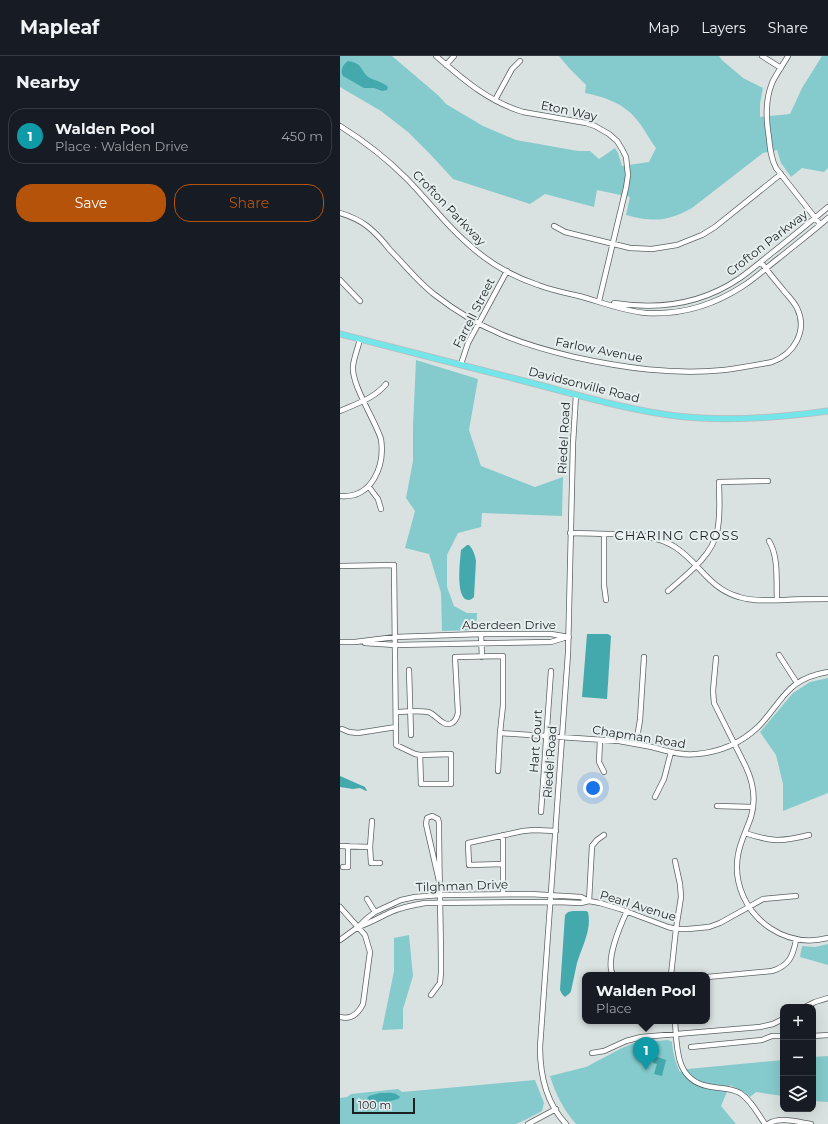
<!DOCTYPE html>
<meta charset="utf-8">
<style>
body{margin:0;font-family:Montserrat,sans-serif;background:#242831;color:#f1f3f6}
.controls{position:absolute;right:12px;bottom:12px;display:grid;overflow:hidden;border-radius:8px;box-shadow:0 4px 16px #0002}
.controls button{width:36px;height:36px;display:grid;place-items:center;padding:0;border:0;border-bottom:1px solid #363941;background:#171b24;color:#f1f3f6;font:20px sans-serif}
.scale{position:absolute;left:12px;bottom:10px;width:63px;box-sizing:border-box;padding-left:4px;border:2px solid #1d2020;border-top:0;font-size:11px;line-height:14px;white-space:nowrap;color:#1d2020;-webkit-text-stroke:3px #e7eeef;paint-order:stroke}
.you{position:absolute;left:253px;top:732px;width:14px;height:14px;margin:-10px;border:3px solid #fff;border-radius:50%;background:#1a73e8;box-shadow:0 0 0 6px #1a73e833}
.badge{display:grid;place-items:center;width:26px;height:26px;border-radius:50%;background:#b45309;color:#fff;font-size:13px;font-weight:700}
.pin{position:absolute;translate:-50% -33px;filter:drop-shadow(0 1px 2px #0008)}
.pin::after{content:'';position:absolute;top:21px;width:14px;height:12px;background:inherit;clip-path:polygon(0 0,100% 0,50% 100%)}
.popup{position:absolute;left:242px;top:916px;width:128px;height:52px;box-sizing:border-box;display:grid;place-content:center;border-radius:8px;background:#171b24;filter:drop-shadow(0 1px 3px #0005);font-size:13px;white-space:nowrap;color:#9ea1a6}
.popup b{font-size:15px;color:#f1f3f6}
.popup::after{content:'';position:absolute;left:50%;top:100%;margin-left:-8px;border:8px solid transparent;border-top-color:#171b24}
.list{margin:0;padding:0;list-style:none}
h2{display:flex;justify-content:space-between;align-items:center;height:52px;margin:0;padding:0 16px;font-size:17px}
h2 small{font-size:13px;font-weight:400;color:#9ea1a6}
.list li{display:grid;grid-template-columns:26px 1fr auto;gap:12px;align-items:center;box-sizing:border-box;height:56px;margin:0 8px 8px;padding:0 8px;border:1px solid #363941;border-radius:16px}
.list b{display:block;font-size:15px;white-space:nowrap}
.list p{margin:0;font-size:13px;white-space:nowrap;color:#9ea1a6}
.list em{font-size:13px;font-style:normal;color:#9ea1a6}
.actions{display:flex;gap:8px;padding:12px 16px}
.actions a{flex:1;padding:9px 0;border:1px solid #b45309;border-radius:16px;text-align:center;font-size:14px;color:#b45309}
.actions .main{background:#b45309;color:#fff}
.icon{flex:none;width:22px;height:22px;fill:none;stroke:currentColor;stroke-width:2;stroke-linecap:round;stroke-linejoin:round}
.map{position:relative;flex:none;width:488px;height:1068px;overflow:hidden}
header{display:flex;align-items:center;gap:24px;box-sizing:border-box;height:56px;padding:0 20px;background:#171b24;border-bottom:1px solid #363941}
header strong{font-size:19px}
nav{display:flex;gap:22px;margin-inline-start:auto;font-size:14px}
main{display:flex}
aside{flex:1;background:#171b24}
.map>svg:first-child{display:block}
</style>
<header>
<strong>Mapleaf</strong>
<nav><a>Map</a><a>Layers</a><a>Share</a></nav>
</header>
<main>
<aside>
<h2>Nearby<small></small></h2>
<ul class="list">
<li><span class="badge" style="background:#0f9aa8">1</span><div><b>Walden Pool</b><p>Place · Walden Drive</p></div><em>450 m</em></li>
</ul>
<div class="actions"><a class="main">Save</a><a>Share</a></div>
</aside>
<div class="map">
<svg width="488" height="1068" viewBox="0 0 488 1068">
<rect width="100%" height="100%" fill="#dae1e1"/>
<path fill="#85cbcd" d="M0 0H52L99 40 106 48 143 70 176 84 238 95H250L259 103 275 92 278 97 282 110 309 106 316 92C309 83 304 72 297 64 284 47 264 41 245 37L246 29 229 12 219 0H379L382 4 403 22 423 32 420 48V61L450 58 462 32 482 0H488V112L484 116 462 112 451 121 441 107 437 94 423 97 352 152C327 166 313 166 286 159L290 141 257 134 254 151 205 138 190 148 113 123 91 99 68 76 41 55 0 31Z
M76 304 138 323 129 374 141 410 195 431 223 421 222 460 142 457 141 471 118 477 107 499V531L114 550 127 557H137L136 574 102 575 101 537 89 498 65 492 75 455 66 442 73 405V370Z
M488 622V737L443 755V728L436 699 420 676 453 637 470 626Z
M69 879 73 920 63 953V973L42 974 54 915V882Z
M488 888V909L460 901 462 890 475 891Z
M328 984 332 986C333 997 335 1006 340 1016L348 1013 443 1004V1040L416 1036 410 1041 404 1036 390 1029 381 1050 396 1068H236C223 1053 216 1039 210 1020L246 1011 282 992 294 987Z
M488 1000V1046L473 1045V1001Z
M195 1024 204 1047 202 1055 187 1063 176 1068H0V1042L7 1041 11 1038 58 1033 62 1036Z"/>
<path fill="#43a9ac" d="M8 5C25 8 19 15 30 22 36 25 43 26 48 31L47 34 42 35 34 32H24L3 20C0 15 2 9 8 5Z
M127 489H129C133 493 135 499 136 505L134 541C131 544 129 545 125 543 116 536 120 505 121 494Z
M247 578H268L271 580 267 643 242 641Z
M0 720 25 731 27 735H26L20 732 13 733 0 731Z
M233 855H246L248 856C252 874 242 890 237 907 235 916 233 926 231 935L230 937 225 941 222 938 220 934 225 859 228 856Z
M315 1000 326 1004 322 1020 314 1018 317 1008 313 1007Z
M40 1037C47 1037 55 1035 60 1041L58 1043C48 1046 35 1049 27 1042L29 1040Z"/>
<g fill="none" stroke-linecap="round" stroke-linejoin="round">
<defs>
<path id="minor" d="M96 0C123 23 147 45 183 56L246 67 255 70 269 78 277 85 282 93 286 101 288 119 286 132 259 245
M422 0 441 12
M448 0C443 9 436 18 432 27 425 45 426 63 429 82 430 93 431 103 436 112L480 168
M106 9 114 0
M155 44 172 13 180 5
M0 70C24 85 46 102 66 122 87 143 104 167 126 186 146 205 171 220 198 229 211 234 225 237 239 240 261 246 283 255 306 257 341 259 374 249 403 230 416 222 427 211 439 202 455 189 472 176 488 162
M0 157C10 160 19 164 27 170 36 177 43 185 50 194 65 209 78 226 95 239 140 274 180 288 234 301 284 312 333 319 384 314 400 312 416 309 432 306 454 298 468 275 457 252 454 246 448 240 444 235 436 225 428 216 421 206
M214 170 225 176 290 192 312 193 337 189 362 179 375 171 441 118
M0 224 20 245
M274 247C318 254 362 248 400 222 411 214 422 205 433 196 452 181 470 166 488 151
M121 308 128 287 167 215
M0 355C16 348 35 342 46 328
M29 431 38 443 41 453
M0 440C32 443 45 410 41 383 35 364 11 328 13 310 14 301 18 292 20 283
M230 477C245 477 259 478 273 478 295 479 316 479 335 491 360 507 368 532 399 541 414 546 430 544 445 544 459 543 474 543 488 543
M264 478V529L266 544
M429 485C439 501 436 526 437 544
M0 510 54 509 56 689 75 698 80 699 111 698V728H81L80 699
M328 535C346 519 372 500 377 476 381 460 379 442 379 426L428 425
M141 578 142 601
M0 586H15L55 581 141 578H211L229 581
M25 587 55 589 211 586 227 581
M439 599 457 627
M376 602 373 635 374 647 406 711C413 726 416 744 411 761 407 773 400 786 398 799 393 827 406 856 430 872 448 884 468 887 488 882
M69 614 71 679
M56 656C66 656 78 654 88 656 96 658 103 672 112 667 116 665 117 661 118 657L115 601 163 600V649L160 677 279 685C290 687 301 689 312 691 327 695 342 700 357 698 380 696 401 687 418 671 444 644 446 623 488 616
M2 673 9 676 18 677 56 671
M260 684 259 706 264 716
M296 688 300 664 304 601
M158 715 160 677
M315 741 324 723 331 696
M377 750 413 751
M201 756 211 615
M32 765 30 791 31 807H40
M405 777C432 786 441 786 469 779
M163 779V838
M0 790 30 791
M163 808 129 809 128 787 183 775 194 774 216 775
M3 811H8V790
M27 843 35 856
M249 845 252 790 257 784 264 779
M0 851 25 879 30 896 23 948C18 958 11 964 0 961
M18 871C30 867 40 861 51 856 62 851 73 849 85 847L217 846 241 847 249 845 260 847 280 853 328 871 336 873H348L369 871 380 867 423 843 456 840
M0 884 18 871 26 863 35 856 61 844 75 841 100 839 190 838 241 841 249 845
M273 919C265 905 280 870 287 855
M331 919 336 873 341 841 340 828 335 805
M367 921 432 915C449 910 453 900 456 884
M91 939 100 927 101 916C101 867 99 817 99 767L98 763 92 760 87 762 86 768 99 825
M465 951 475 946 488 942
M335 965C337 991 335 1023 367 1030 379 1033 389 1031 400 1037 411 1044 418 1058 425 1068
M473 980 488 979
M351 991 422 984 432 980H443
M252 997 264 995 286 985 301 981 420 971 433 968 443 963
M188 1068 216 1053
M226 1068C207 1048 200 1019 200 991L228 597 233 387 236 339
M428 1068C439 1060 458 1066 471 1068"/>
<path id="major" d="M0 278C61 294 123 309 184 325 235 338 286 354 337 360 388 366 438 362 488 355"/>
</defs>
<use href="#minor" stroke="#5c6363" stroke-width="6"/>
<use href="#major" stroke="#bbbcbc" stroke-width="7"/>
<use href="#minor" stroke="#fff" stroke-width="4.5"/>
<use href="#major" stroke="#74e5e8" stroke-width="5.5"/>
</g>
<g text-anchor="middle" stroke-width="4" stroke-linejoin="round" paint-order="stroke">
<g font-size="12" fill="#1d2020" stroke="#e7eeef">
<text transform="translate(229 55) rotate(12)" y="4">Eton Way</text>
<text transform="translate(109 152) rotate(46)" y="4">Crofton Parkway</text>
<text transform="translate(427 187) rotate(-38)" y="4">Crofton Parkway</text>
<text transform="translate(134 257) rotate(-63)" y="4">Farrell Street</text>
<text transform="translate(259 294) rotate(11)" y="4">Farlow Avenue</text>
<text transform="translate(244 329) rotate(14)" y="4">Davidsonville Road</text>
<text transform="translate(224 382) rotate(-87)" y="4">Riedel Road</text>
<text x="169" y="573">Aberdeen Drive</text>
<text transform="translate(299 681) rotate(9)" y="4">Chapman Road</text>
<text transform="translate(196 685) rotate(-86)" y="4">Hart Court</text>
<text transform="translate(210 706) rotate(-86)" y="4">Riedel Road</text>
<text transform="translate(122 830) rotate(-2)" y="4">Tilghman Drive</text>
<text transform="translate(298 850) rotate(17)" y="4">Pearl Avenue</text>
</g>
<g font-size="13" letter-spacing="1" fill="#1d2020" stroke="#e7eeef">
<text x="337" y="484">CHARING CROSS</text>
</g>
</g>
</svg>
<div class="controls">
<button>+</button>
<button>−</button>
<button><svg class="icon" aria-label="layers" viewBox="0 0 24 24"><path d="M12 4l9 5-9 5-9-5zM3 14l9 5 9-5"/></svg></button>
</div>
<div class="scale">100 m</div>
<div class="you"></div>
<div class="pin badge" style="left:306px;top:1014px;background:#0f9aa8">1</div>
<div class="popup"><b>Walden Pool</b>Place</div>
</div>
</main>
